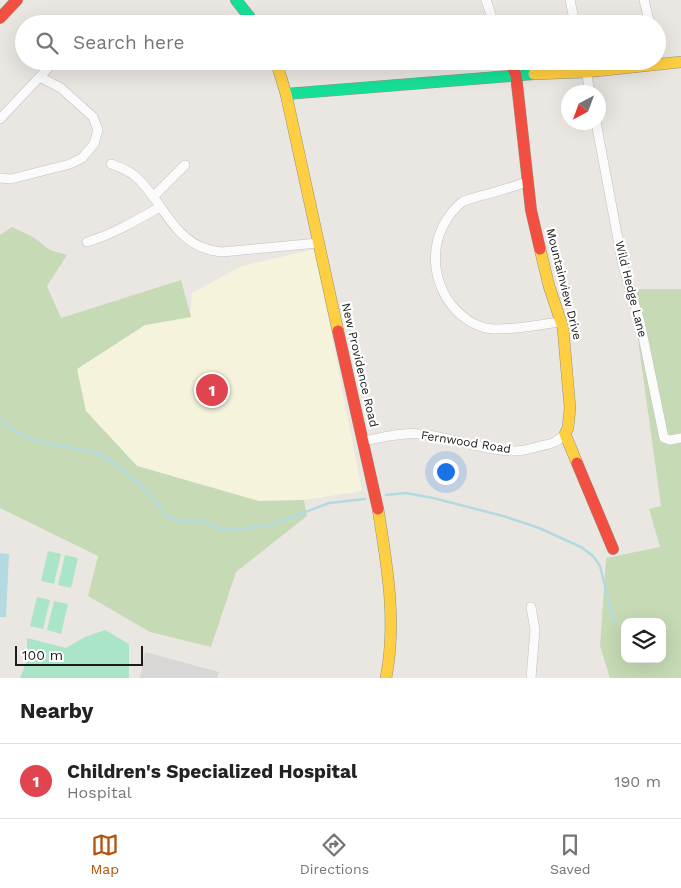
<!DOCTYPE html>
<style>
body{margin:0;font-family:"Work Sans",sans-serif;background:#f2f2f2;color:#222}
.controls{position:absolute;right:15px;bottom:15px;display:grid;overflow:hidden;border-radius:10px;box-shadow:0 5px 20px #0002}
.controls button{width:45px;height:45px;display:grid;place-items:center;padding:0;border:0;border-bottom:1px solid #e0e0e0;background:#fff;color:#222;font:25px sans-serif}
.compass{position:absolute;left:561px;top:85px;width:45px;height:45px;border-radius:50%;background:#fff;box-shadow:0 5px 20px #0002;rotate:221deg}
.scale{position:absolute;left:15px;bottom:12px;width:128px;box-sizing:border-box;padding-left:5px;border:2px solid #1b1b1b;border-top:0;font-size:14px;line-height:18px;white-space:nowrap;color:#1b1b1b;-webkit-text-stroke:4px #fff;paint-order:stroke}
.you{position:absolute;left:445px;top:471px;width:18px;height:18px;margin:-12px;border:4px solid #fff;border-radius:50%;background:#1a73e8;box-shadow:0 0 0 8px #1a73e833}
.badge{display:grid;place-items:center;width:32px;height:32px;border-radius:50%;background:#b45309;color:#fff;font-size:16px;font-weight:700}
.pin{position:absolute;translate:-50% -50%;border:2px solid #fff;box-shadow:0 1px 5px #0006}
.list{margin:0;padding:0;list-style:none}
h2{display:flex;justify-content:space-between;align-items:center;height:65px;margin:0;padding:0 20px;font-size:21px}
h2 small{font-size:16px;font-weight:400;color:#767676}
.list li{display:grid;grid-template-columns:32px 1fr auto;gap:15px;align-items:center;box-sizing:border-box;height:75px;padding:0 20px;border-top:1px solid #e0e0e0}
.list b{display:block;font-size:19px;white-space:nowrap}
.list p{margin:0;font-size:16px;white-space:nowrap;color:#767676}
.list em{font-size:16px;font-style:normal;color:#767676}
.icon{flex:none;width:28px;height:28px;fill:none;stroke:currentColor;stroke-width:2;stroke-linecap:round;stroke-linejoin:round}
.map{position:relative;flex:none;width:681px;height:678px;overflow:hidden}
.search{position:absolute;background:#fff;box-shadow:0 5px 20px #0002;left:15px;right:15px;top:15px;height:55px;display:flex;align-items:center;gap:12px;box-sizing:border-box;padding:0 18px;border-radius:28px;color:#767676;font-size:19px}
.sheet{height:140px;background:#fff}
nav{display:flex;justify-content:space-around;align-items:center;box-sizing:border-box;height:70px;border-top:1px solid #e0e0e0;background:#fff;font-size:14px;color:#767676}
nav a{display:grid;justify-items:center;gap:2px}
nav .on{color:#b45309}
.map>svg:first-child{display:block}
</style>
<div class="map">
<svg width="681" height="678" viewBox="0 0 681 678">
<rect width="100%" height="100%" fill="#eae7e2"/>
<path fill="#f6f3dc" d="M315 249 362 491 304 500 259 501 137 466 85 411 77 369 145 325 190 317 192 293 242 266Z"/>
<path fill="#c6dab5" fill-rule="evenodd" d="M12 227 33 237 50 250 67 255 47 286 61 318 181 280 191 317 145 325 77 369 86 411 137 466 259 501 304 500 307 516 236 572 211 647 150 632 88 596 98 556 0 508V235Z
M631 289H681V678H610L600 646 606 558 660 547 649 509 661 506ZM625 622H662V659H625Z"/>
<path fill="#abe5c7" d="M48 551 61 554 54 584 41 581Z
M65 555 78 558 71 588 58 585Z
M37 597 50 600 43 629 30 626Z
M54 601 68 604 61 634 47 630Z
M105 630 129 644V678H20L27 660V638L66 648 85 637Z"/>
<path fill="#d8d7d5" d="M145 652 219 672 217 678H140Z"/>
<path fill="#b3dae0" d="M0 553 9 554 6 617H0Z"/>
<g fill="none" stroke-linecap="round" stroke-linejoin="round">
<path stroke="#b3dae0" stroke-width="2.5" d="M0 418C21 442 47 442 77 449 83 450 90 451 96 453 118 462 154 496 167 517L181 521 204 522 224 530 268 526 329 503 365 499
M386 495 406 493 433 498 503 516 539 528 581 547 593 556 600 566 614 623"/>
<defs>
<path id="street" d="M486 0 494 24
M570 0 575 24
M644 0 650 24
M584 61 590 92
M0 119 49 67 57 61
M596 122 623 266 640 322 664 438 670 440 681 438
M111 164C119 167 128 170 135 176 161 198 172 239 207 249 212 251 217 251 222 252L318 243
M0 178 11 179 70 164 82 158 94 144 98 130 93 117 61 88 40 77
M527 182C512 187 496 192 480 196 474 198 467 199 462 202 454 208 448 217 443 226 424 263 442 313 482 327 500 333 541 324 561 322
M153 197 185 165
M87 242C113 234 137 220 160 207
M363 441C381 438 401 432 420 434 452 437 483 451 515 451 524 451 533 448 541 446 551 444 558 442 565 434
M531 607 535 630 531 678"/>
<path id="fast" d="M236 0 255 24
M286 94 534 74"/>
<path id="slow" d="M276 61 286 94 338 331
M534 74 586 72 681 62
M540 249 549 286 563 328 570 408 568 428 565 434 577 463
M378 509C387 565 397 621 386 678"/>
<path id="jam" d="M0 18 17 0
M510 61 516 75 531 210 540 249
M338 331 378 509
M577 463 613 549"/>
</defs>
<use href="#street" stroke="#c2c1bf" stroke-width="10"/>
<use href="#fast" stroke="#94937b" stroke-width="12"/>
<use href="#slow" stroke="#94937b" stroke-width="12"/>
<use href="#jam" stroke="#94937b" stroke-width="12"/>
<use href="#street" stroke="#fcfbfb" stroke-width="9"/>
<use href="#fast" stroke="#16e098" stroke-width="11"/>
<use href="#slow" stroke="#ffcf43" stroke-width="11"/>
<use href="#jam" stroke="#f24e42" stroke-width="11"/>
</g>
<g text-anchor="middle" stroke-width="4.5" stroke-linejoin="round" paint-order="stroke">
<g font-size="12" fill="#1b1b1b" stroke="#fff">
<text transform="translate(564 284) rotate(76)" y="4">Mountainview Drive</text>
<text transform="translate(631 289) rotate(76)" y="4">Wild Hedge Lane</text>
<text transform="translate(360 365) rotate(77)" y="4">New Providence Road</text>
<text transform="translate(466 442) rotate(9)" y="4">Fernwood Road</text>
</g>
</g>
</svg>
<div class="controls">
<button><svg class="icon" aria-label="layers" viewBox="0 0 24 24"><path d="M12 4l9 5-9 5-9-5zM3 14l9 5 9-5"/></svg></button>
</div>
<svg class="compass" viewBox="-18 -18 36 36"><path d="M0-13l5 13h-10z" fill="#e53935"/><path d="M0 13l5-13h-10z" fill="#767676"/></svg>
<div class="scale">100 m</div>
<div class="you"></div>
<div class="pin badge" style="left:212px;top:390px;background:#e0444e">1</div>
<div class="search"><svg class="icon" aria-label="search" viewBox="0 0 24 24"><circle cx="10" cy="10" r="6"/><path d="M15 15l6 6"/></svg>Search here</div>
</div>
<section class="sheet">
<h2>Nearby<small></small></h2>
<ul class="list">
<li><span class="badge" style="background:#e0444e">1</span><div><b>Children's Specialized Hospital</b><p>Hospital</p></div><em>190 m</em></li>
</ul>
</section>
<nav>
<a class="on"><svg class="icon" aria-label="map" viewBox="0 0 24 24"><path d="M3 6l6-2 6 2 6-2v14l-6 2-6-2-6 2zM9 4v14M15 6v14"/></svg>Map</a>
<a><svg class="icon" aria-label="directions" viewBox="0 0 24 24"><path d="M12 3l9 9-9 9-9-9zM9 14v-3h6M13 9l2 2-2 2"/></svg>Directions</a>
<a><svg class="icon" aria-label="saved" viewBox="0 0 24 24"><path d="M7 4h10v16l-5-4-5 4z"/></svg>Saved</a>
</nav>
